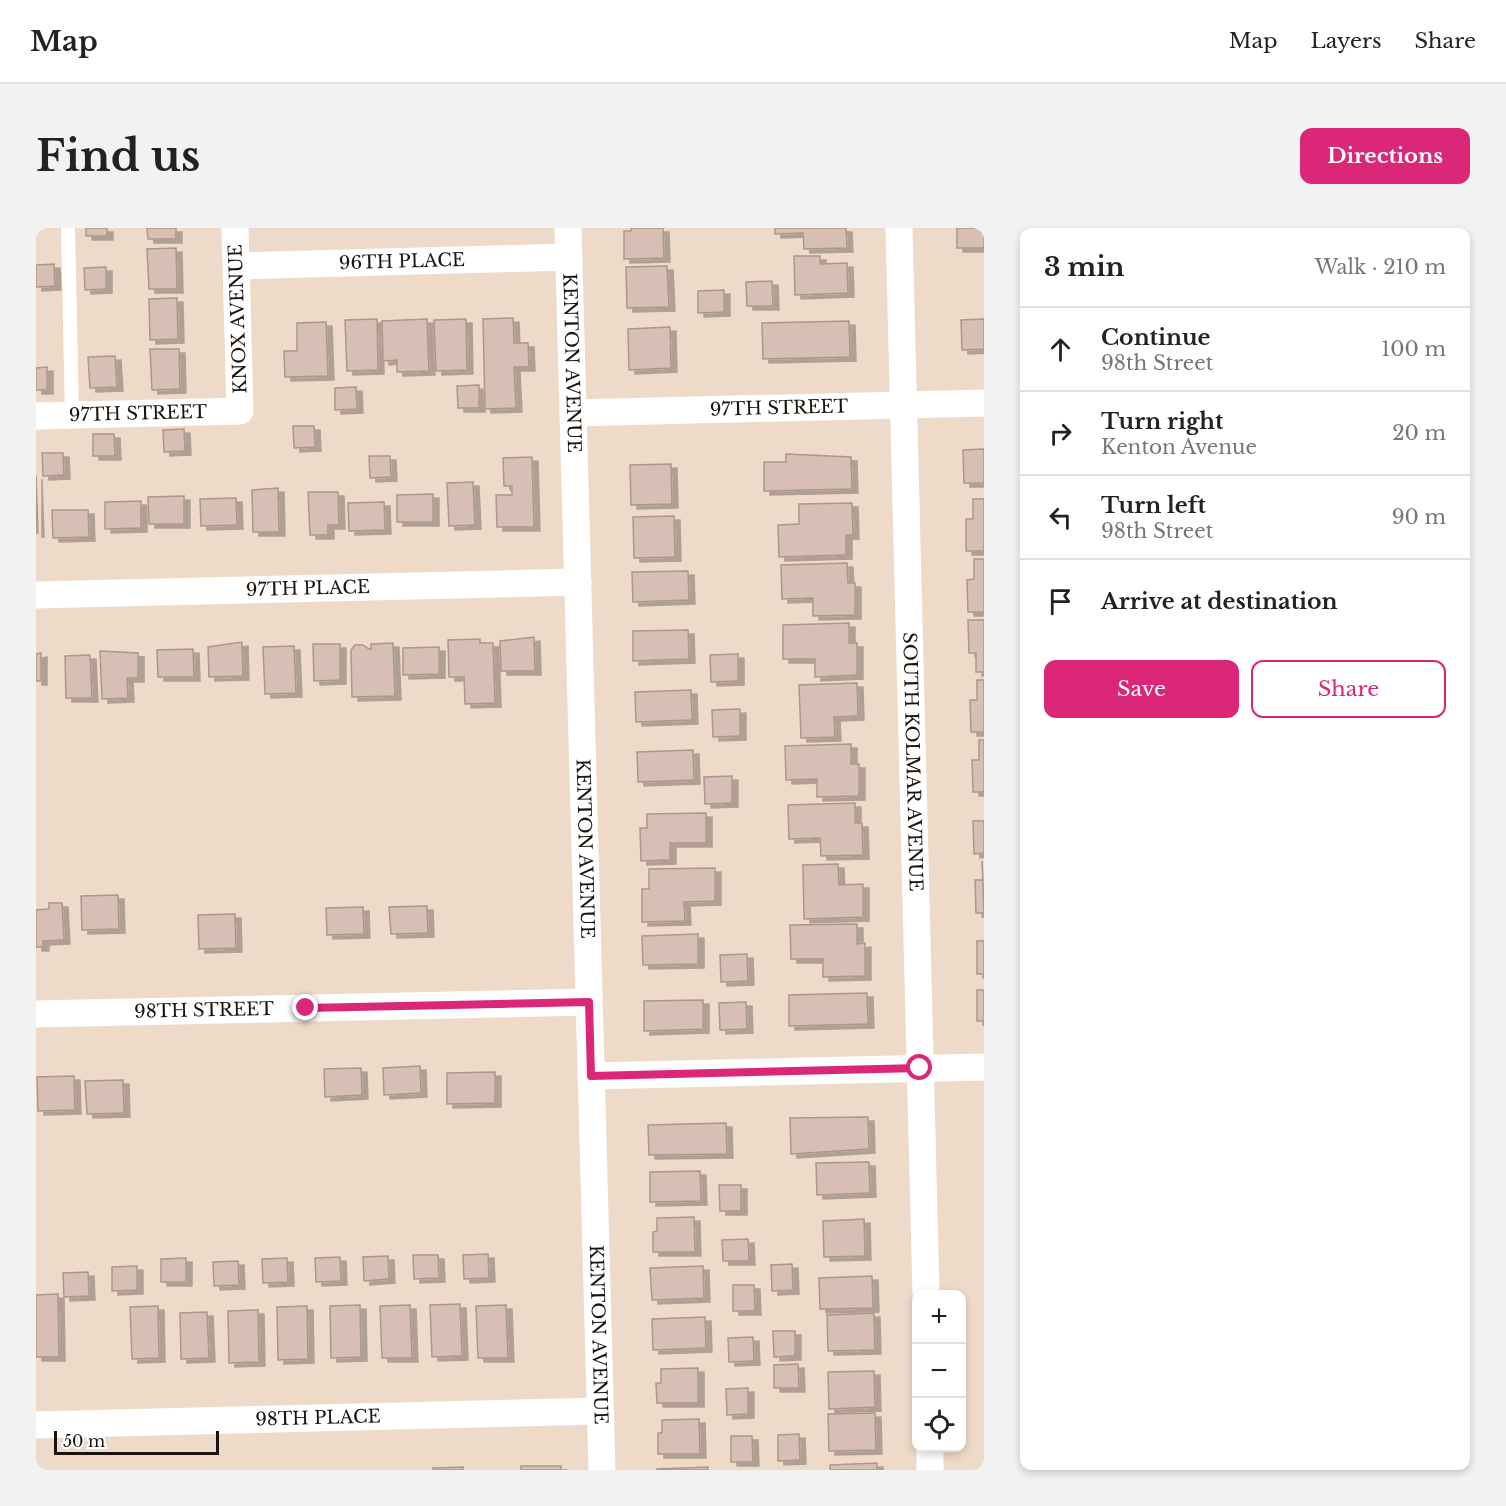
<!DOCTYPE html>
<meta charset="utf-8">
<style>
body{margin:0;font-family:"Libre Baskerville",serif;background:#f2f2f2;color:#222}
.controls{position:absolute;right:18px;bottom:18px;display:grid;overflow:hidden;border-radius:12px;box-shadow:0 3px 9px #0003}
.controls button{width:54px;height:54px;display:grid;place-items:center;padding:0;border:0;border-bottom:2px solid #e0e0e0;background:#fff;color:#222;font:30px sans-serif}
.scale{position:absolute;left:18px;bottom:15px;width:165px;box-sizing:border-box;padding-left:6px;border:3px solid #1b140e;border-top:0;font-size:16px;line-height:21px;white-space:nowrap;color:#1b140e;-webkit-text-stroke:4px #fff;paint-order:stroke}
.stop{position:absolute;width:18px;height:18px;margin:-14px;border:4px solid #db2777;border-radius:50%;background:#fff}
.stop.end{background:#db2777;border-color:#fff;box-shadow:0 2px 6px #0008}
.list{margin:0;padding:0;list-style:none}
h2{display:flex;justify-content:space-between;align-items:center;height:78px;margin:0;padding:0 24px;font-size:26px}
h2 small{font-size:20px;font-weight:400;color:#767676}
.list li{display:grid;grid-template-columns:39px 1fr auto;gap:18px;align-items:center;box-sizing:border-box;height:84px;padding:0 24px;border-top:2px solid #e0e0e0}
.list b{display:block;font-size:22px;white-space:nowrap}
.list p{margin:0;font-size:20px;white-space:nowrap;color:#767676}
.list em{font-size:20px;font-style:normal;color:#767676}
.actions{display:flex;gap:12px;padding:18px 24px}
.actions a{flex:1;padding:14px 0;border:2px solid #db2777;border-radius:12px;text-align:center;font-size:21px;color:#db2777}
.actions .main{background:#db2777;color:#fff}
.icon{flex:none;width:33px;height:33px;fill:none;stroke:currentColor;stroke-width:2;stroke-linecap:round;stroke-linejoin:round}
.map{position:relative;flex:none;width:948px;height:1242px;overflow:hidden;border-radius:12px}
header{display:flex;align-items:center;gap:36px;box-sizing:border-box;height:84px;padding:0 30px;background:#fff;border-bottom:2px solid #e0e0e0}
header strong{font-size:28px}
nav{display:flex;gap:33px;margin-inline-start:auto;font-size:21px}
.intro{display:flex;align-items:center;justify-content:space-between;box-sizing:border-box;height:144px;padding:0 36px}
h1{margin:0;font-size:42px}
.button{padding:15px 27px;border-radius:12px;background:#db2777;color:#fff;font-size:21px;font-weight:700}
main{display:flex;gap:36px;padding:0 36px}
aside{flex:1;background:#fff;border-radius:12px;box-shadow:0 3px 9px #0003}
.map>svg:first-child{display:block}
</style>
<header>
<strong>Map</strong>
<nav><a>Map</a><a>Layers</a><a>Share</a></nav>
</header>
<div class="intro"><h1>Find us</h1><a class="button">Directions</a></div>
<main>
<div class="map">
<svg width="948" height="1242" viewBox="0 0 948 1242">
<defs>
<filter id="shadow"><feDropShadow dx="6" dy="4" stdDeviation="0" flood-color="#0004"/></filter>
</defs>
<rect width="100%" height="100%" fill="#eedac9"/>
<path fill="#d8bfb5" stroke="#ad968c" stroke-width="1.5" filter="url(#shadow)" d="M50 0H71V8H50Z
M111 0H140V11H112Z
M595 0H627L628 30 588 31V3H595Z
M739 0H810L811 20 768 21 767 5 739 6Z
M921 0H948V20H921Z
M140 20 141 61H113L111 21Z
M758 28H784V36L811 35 812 65 759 67Z
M18 36 19 58 0 59V37Z
M631 38 633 79 591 80 590 39Z
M70 39V61L49 62 48 40Z
M736 53 737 78H711L710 54Z
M688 62V84L662 85V63Z
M141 70 142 111 114 112 113 71Z
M477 90 478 115H492L493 139H478L480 180 449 181 447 91Z
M341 91 342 142 311 143 309 92Z
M391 91 393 143 361 144V132L347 133 346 93Z
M430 91 431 142 400 143 398 92Z
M948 91V121L926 122 925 92Z
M813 93 814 129 727 131 726 95Z
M290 94 292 148 249 149 248 123H261V95Z
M634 99 635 140 593 142 592 101Z
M114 121H143L144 161 116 162Z
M79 128 81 159 54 160 52 129Z
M11 139V162H0V140Z
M443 157V180H422L421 158Z
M320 159 321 181 299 182V160Z
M257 198H278L279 219 258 220Z
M148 201 149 223 128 224 127 202Z
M57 206H78L79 228H57Z
M948 221V255H928L927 222Z
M6 225H27L28 247 7 248Z
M750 226 815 229 816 261 728 263V234H750Z
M333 228H354L355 249 334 250Z
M496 229 498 299H461L460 267H476V258H468L467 230Z
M635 236 636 276 595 277 594 237Z
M0 247 2 305H0Z
M437 254 439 297 413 298 411 255Z
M242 260 243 304H217L216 262Z
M272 264H302L303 297H292V307H274Z
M397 266V294H361V267Z
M148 268V296H113L112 269Z
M200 270 201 297 165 298 164 271Z
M937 271H948V323H930V291H937Z
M105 273V300L69 301V274Z
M348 274 349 302 313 303 312 275Z
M816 275 817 307H810V327L743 329 742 297 763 296V276Z
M16 282H52L53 309 17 310Z
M638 288 639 329 598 330 597 289Z
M938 331H948V384H932L931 352 938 351Z
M811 335 812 355H819V387L777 388V370L746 371 745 337Z
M652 343 653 372 597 374 596 344Z
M932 392H948V444H940V425H933Z
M813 395V415H821V447L779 449V431H747V397Z
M652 402 653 431 597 433V403Z
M498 409 499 443H465L464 413Z
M444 411V415H457L459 475 429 476 428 449H413L412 412Z
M206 414 207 448 173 449 172 419Z
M357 415 359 468 316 469 315 422 319 417H327L333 421H335V416Z
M277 416H304V452L278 453Z
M258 418 260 465 229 466 227 419Z
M403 419V446L367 447V420Z
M157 421 158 449H122L121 422Z
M64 423 102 425V450H91L92 470 66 471Z
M5 425V453H0V426Z
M702 426V453L675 454 674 427Z
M54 427 56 470H30L29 428Z
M941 452H948V504H935L934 472H941Z
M821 455 822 488 798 489 799 509 765 510 763 457Z
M655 462 656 492 600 494 599 464Z
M704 481V508L677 509 676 482Z
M943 512H948V564H937L936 532H943Z
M815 516V536H823V568L781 569V551L750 552 749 518Z
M657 522 658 552 602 554 601 524Z
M696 548V575L669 576 668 549Z
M819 575V595H826L827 627 785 628 784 610 753 611 752 577Z
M670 585V615H634V632L605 633 604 600H611V586Z
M937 593H948V625L938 626Z
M946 633 948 685H940L939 652H947Z
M802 636 803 657 827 656V689L768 691 767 637Z
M679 640V673L648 674 649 693 606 694V661H613V641Z
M82 667 83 701 46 702 45 668Z
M13 675H26L28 712 7 713V719H0V682L13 681Z
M391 678 392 705 355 706 353 679Z
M327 679 328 706 291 707 290 680Z
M199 686 200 720 163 721 162 687Z
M821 696V716L829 715V748L787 749V731H755L754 697Z
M662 706V736L607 737 606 708Z
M941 713H948V746H941Z
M711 726 712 753 685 754 684 727Z
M941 762H948V793H941Z
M831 765 832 796 753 798V767Z
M667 772V801L608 803V773Z
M710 774 711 801 684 802 683 775Z
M384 838 385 865 348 867 347 840Z
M325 840 326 867 289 869 288 841Z
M459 844V875L411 876V845Z
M38 848 39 882 2 883 1 849Z
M87 852 88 885 51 886 49 853Z
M832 889 833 921 755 926 754 890Z
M690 895 691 926 613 927 612 897Z
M833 934 834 965 781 967 780 935Z
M664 943 665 973 614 974V944Z
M683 957H705V983H684Z
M658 989 659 1024H617V1004L621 1003V990Z
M828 991 829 1028 788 1029 787 993Z
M712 1011 713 1033H687L686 1012Z
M452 1026 453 1050 428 1051 427 1027Z
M377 1027H402L403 1050 378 1051Z
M352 1028 353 1051 328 1053 327 1029Z
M304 1029 305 1053 280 1054 279 1030Z
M150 1030V1054H125V1031Z
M251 1030 252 1054 227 1055 226 1031Z
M202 1033 203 1057 178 1058 177 1034Z
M756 1036 757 1062 736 1063 735 1037Z
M101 1038V1062L76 1063V1039Z
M667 1038 668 1070 616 1072 614 1040Z
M52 1044 53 1068 28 1069 27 1045Z
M836 1048 837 1080 784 1081 783 1050Z
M697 1057H718L719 1083H697Z
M22 1066 23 1129H0V1067Z
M424 1076 426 1128 396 1129 394 1077Z
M324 1077 325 1129 295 1130 294 1078Z
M374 1077 376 1130H346L344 1078Z
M470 1077 472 1130H442L440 1078Z
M122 1078 123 1130 96 1131 94 1079Z
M271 1078 272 1131 242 1132 241 1079Z
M222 1082 223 1134 193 1135 192 1083Z
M171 1084 173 1130 145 1131 144 1085Z
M838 1085 839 1122 792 1123 791 1087Z
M669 1089 670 1120 617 1122 616 1091Z
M737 1103H759V1128L738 1129Z
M717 1109 718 1133 693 1134 692 1110Z
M762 1136 763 1160H738V1137Z
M662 1140V1175H621L620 1155H625V1141Z
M838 1143 839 1179 793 1181 792 1144Z
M712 1160V1186L691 1187 690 1161Z
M839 1185 840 1222 793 1223 792 1186Z
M663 1191 664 1226H622V1205H626V1192Z
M763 1206 764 1232 742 1233V1207Z
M695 1208H716L717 1234H695Z
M841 1235V1242H794V1237Z
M485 1238H525V1242H485Z
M427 1239V1242H397V1240Z
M672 1239V1242H621V1241Z"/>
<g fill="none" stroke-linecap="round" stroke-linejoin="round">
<path stroke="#fff" stroke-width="14" d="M32 0 36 187"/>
<g stroke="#fff" stroke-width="27">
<path id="s1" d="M532 0 566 1242"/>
<path id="s2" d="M863 0 890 1066"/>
<path id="s3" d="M200 38 533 29"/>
<path id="s4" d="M537 185 948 175"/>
<path id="s5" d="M0 188 204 183 199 0"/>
<path id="s6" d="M0 367 542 354"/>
<path id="s7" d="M0 786 553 774"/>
<path d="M555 848 948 839"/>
<path id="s8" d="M0 1197 564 1183"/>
<path d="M894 1220V1242"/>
</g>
</g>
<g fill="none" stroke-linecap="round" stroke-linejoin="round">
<path stroke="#db2777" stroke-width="8" d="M270 780 553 774 555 848 884 840"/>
</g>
<g text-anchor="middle" stroke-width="4.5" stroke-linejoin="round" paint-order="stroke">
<g font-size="18" fill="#1b140e" stroke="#fff">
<text dy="6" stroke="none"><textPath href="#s3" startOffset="166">96TH PLACE</textPath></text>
<text transform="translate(202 91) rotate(-92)" y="6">KNOX AVENUE</text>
<text dy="6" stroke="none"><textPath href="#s1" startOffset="135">KENTON AVENUE</textPath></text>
<text dy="6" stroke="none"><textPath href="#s4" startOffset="206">97TH STREET</textPath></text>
<text dy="6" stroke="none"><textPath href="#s5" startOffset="102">97TH STREET</textPath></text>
<text dy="6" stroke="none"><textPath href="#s6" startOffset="272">97TH PLACE</textPath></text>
<text dy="6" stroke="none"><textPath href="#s2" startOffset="534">SOUTH KOLMAR AVENUE</textPath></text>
<text dy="6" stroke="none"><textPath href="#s1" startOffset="621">KENTON AVENUE</textPath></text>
<text dy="6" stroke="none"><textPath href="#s7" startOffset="168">98TH STREET</textPath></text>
<text dy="6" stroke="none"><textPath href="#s1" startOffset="1107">KENTON AVENUE</textPath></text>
<text dy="6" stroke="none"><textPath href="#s8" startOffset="282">98TH PLACE</textPath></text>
</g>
</g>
</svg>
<div class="controls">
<button>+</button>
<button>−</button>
<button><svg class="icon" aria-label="locate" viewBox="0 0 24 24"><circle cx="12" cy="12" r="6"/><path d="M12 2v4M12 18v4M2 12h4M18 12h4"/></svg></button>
</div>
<div class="scale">50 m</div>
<div class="stop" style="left:884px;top:840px"></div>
<div class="stop end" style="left:270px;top:780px"></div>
</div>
<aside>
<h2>3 min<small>Walk · 210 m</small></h2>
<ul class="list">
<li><svg class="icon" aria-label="ahead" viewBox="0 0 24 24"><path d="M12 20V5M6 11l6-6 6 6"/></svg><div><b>Continue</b><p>98th Street</p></div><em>100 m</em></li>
<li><svg class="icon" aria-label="right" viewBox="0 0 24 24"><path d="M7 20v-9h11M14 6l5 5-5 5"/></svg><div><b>Turn right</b><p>Kenton Avenue</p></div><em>20 m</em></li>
<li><svg class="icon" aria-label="left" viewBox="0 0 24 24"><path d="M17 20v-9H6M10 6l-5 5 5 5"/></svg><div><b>Turn left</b><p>98th Street</p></div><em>90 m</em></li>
<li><svg class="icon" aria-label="arrive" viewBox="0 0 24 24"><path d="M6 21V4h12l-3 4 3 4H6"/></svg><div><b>Arrive at destination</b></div></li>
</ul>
<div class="actions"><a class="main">Save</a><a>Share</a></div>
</aside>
</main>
